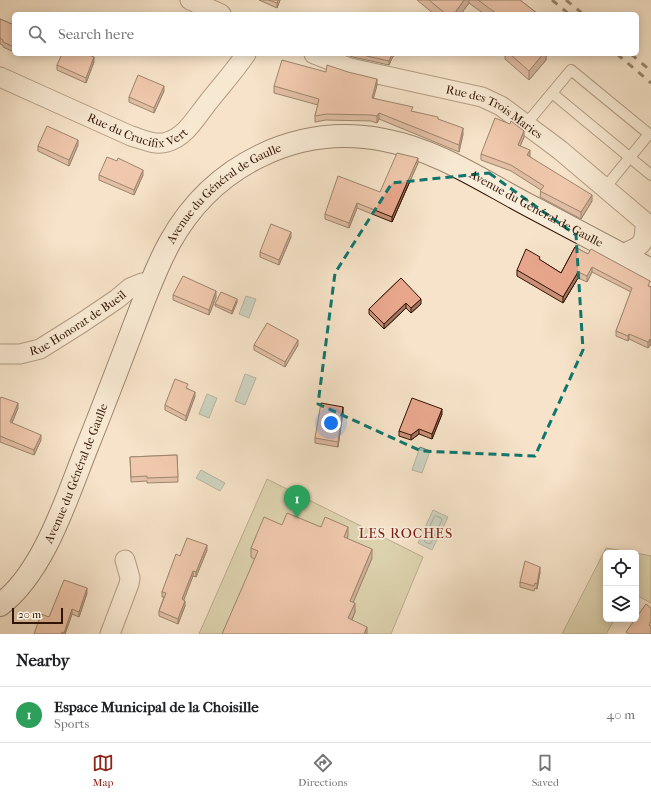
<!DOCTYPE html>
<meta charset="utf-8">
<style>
body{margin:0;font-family:"IM FELL French Canon",serif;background:#f6f6f6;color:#202124}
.controls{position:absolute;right:12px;bottom:12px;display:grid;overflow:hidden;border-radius:6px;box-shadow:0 2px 10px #0003}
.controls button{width:36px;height:36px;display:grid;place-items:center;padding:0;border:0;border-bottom:1px solid #e0e0e0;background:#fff;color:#202124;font:20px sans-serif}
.scale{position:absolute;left:12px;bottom:10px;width:51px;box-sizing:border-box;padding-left:4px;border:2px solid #301300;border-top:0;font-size:11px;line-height:14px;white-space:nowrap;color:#301300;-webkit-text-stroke:3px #f9eddc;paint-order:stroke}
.you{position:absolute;left:331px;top:423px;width:14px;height:14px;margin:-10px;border:3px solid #fff;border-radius:50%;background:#1a73e8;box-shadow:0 0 0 6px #1a73e833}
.badge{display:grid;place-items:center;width:26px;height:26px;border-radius:50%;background:#8f2418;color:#fff;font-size:13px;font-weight:700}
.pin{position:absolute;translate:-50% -33px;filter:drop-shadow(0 1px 2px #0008)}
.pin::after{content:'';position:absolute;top:21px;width:14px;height:12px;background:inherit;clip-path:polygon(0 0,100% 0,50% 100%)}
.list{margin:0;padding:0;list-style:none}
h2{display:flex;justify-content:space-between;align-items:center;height:52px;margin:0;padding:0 16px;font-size:17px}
h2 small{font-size:13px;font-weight:400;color:#757577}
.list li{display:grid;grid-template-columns:26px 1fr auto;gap:12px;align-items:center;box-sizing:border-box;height:56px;padding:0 16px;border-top:1px solid #e0e0e0}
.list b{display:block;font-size:15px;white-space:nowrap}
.list p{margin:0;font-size:13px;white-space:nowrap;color:#757577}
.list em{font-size:13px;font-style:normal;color:#757577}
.icon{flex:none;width:22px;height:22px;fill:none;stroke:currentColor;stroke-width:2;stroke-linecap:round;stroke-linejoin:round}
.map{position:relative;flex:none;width:651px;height:634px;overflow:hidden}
.search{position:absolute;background:#fff;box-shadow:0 2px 10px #0003;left:12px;right:12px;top:12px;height:44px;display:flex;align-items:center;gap:10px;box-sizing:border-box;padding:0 14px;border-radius:6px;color:#757577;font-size:15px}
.sheet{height:108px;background:#fff}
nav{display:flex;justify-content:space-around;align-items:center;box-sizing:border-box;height:56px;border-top:1px solid #e0e0e0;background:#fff;font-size:11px;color:#757577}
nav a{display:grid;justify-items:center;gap:2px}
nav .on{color:#8f2418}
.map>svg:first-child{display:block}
</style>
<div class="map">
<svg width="651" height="634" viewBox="0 0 651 634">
<rect width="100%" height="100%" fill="#f6e3c9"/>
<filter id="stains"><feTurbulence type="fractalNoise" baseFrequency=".005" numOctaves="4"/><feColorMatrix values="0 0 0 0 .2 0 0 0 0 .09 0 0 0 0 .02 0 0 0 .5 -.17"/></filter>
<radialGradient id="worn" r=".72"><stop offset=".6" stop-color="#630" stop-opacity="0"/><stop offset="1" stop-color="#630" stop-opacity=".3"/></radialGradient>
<path fill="#c1c293" stroke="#786a4a" d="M267 479 423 557 391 634H199Z
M606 548 635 553H606V619H615L606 634H562Z
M636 553 651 556V603L636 595Z"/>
<path fill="#9dbeb8" stroke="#717a6e" d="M246 296 256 299 249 318 239 314Z
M245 374 256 378 245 405 235 401Z
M207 394 217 398 209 418 199 414Z
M420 447 430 451 422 473 412 470Z
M201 470 225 483 220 491 196 478Z
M433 510 448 517 432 550 418 543Z"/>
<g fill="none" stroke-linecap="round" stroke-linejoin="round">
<path stroke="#66685c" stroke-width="1" d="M436 516 441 518 442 520 431 543 429 544 425 542 424 540 434 517Z"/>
<defs>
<path id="lane" d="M552 93 651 175
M526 124 571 70 649 134 604 189"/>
<g id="street">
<path d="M190 0 221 14"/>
<path id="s1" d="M314 54 350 68 482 97 501 106 560 150 651 227"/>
<path id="s2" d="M0 77 131 136C142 139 155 146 167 142 185 137 195 119 206 105 219 88 234 72 246 54"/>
<path d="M622 254C642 246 645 245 645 223"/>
<path id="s3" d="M0 354H20L40 349 83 322 117 299 130 288 142 283 151 284"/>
<path d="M110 634 129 584 130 578 125 560"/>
</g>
<g id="secondary">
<path id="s4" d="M0 605C43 573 66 500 85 452 102 410 118 368 134 326 145 298 155 269 170 242 213 165 297 123 384 140 438 150 484 182 532 207 572 228 612 249 651 270"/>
</g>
</defs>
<use href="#lane" stroke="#624732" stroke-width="12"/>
<use href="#street" stroke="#624732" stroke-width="21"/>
<use href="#secondary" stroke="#301300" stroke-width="24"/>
<use href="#lane" stroke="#f9eddc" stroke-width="10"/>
<use href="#street" stroke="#f9eddc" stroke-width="19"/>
<use href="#secondary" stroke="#f9eddc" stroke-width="22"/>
<path stroke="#301300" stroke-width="3" stroke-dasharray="7 7" stroke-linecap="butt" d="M552 0 569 14
M566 0 583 14
M617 54 651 83
M631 54 651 71"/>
</g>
<path fill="#c89079" stroke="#301300" d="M259 0H280L277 8Z
M417 0H520L538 14H484L469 3 461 14H434Z
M0 19 14 25V52L3 47V45L0 44Z
M344 54H394L393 57 392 58 389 65 353 57Z
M505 54H546V60L529 80 505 59Z
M94 62 86 83 57 70V65Z
M377 85 373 98 413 112 438 119 463 134 459 152 379 119 377 123 371 121 326 120 315 122V116L318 105 274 93V86Z
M164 91 154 113 129 102V97Z
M524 137 520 146 530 157 592 201 581 219 540 197 541 190 511 171 481 160V154Z
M78 145 69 166 38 151V146Z
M418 163 392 222 357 208 349 228 325 219V214L380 192Z
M99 175H143L134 195 99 180Z
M291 237 279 265 260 257V252Z
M575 247 651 287V345H650L648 348 629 339 628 341 616 336V331L631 292 592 272 587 282 578 278 563 303 517 276V270L540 260 561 273Z
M401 278 421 304 411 313 406 308 384 329 369 314V309Z
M173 295 216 297 209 315 173 300Z
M237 302 232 314 215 306V304Z
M254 345H298L285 367 254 350Z
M188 388V389L195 396 186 421 165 410V405Z
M0 399 18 408 12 423 41 440 34 455 0 442Z
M343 412 338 447 315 443V438Z
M442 414 432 439 419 434 411 440 399 436V431Z
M177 455 178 482 147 483V481L131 482 130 457Z
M282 525 321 527 348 536 347 538 372 558 353 602 355 612 352 620 367 634 254 559 251 557V548Z
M207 550 196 577 193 576 183 600 185 606 178 624 159 616V611L164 597H162V592L180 556Z
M540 572 537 589 535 588 534 591 520 587V582Z
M87 593 79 617 72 614 65 634H34L49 617Z"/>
<path fill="#a27563" stroke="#301300" d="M278 0H280L277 8V3Z
M464 0H469V3L461 14H454Z
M392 54H394L393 57 392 58 389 65V61Z
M543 54H546V60L529 80V71Z
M94 57V62L86 83V78Z
M377 79V85L372 104V98Z
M164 86V91L154 113V108Z
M379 113V119L377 123V116Z
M463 128V134L459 152V145Z
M524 131V137L518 151V145Z
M78 140V145L69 166V160Z
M530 150V157L527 162V155Z
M418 158V163L392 222V217Z
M143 170V175L134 195V190Z
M592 195V201L581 219V212Z
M357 203V208L349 228V223Z
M291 232V237L279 265V260Z
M592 267V272L587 282V276Z
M578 272V278L563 303V297Z
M216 291V297L209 315V310Z
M237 299V302L232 314V311Z
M421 299V304L411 313V308Z
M406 303V308L384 329V324Z
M629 334V339L628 341V336Z
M650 339V345L648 348V342Z
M298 340V345L285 367V362Z
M195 392V396L186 421V416Z
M18 403V408L10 427V422Z
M343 407V412L338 447V442Z
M442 409V414L432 439V434Z
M419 429V434L411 440V435Z
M41 435V440L34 455V450Z
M348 527V536L344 546V537Z
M207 545V550L196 577V572Z
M372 549V558L350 610V601Z
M540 567V572L537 589V584Z
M193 571V576L182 605V599Z
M87 588V593L79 617V612Z
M185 601V606L178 624V619Z
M355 603V612L348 628V618Z
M72 609V614L65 634H64Z
M367 627V634H364Z"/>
<path fill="#e8a78d" stroke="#301300" d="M269 0H278L277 3Z
M429 0H464L454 14H446Z
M478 0H520L538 14H497Z
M0 19 14 25V47L3 42V40L0 38Z
M62 54H86L94 57 86 78 57 65Z
M358 54H392L389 61Z
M510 54H543L529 71Z
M282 60 326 72 327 65 348 72 377 79 372 98 413 107 411 111 438 117V119L463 128 459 145 379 113 377 116 371 115 326 114 315 116 319 99 274 86Z
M138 75 164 86 154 108 129 97Z
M495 118 510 124 511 121 524 131 518 145 530 150 527 155 592 195 581 212 540 191 544 186 511 165 481 154Z
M47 126 78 140 69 160 38 146Z
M397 153 418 158 392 217 357 203 349 223 325 214 338 176 380 192Z
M107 157 117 161 118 158 143 170 134 190 99 175Z
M271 224 291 232 279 260 260 252Z
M575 247 588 254 591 249 650 281 648 286 651 287V340L650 339 648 342 629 334 628 336 616 331 632 288 592 267 587 276 578 272 563 297 517 270 526 249 540 257 539 259 561 273Z
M183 276 216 291 209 310 173 295Z
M401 278 421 299 411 308 406 303 384 324 369 309Z
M221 292 237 299 232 311 215 304Z
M267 323 298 340 285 362 254 345Z
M175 379 188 384 186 388 195 392 186 416 165 405Z
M1 397 18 403 10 422 41 435 34 450 0 436V399Z
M412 398 442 409 432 434 419 429 411 435 399 431Z
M321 403 343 407 338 442 315 438Z
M177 455 178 477 147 478V476L131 477 130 457Z
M287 513 321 527 325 517 348 527 344 537 372 549 350 601 355 603 348 618 367 627 364 634H222L258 551 251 548 264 517 282 525Z
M187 538 207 545 196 572 193 571 182 599 185 601 178 619 159 611 166 593 162 592 176 554 180 556Z
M525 561 540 567 537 584 535 583 534 586 520 582Z
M64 580 87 588 79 612 72 609 64 633 62 632 61 634H34L41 614 49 617Z
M646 604 651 608V621L649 625 651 626V634H629L626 632Z"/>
<path d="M0 0H651V634H0ZM489 173 576 235 583 350 535 456 421 451 318 404 335 273 392 183Z" fill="#f6e3c9" fill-opacity=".55" fill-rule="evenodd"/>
<path fill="none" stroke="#0f766e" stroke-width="3" stroke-dasharray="8 5" stroke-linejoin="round" d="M489 173 576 235 583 350 535 456 421 451 318 404 335 273 392 183Z"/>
<g text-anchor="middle" stroke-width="3.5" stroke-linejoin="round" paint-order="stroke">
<g font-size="12" fill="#301300" stroke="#f9eddc">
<text dy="4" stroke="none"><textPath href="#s1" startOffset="191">Rue des Trois Maries</textPath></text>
<text dy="4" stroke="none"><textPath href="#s2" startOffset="150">Rue du Crucifix Vert</textPath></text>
<text dy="4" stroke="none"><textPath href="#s4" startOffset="478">Avenue du Général de Gaulle</textPath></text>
<text dy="4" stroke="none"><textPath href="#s4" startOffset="825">Avenue du Général de Gaulle</textPath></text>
<text dy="4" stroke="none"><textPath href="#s3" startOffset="86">Rue Honorat de Bueil</textPath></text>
<text dy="4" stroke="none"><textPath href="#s4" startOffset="154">Avenue du Général de Gaulle</textPath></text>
</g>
<g font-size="14" letter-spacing="1" fill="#7a1f14" stroke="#f9eddc">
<text x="406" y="538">LES ROCHES</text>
</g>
</g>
<rect width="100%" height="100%" filter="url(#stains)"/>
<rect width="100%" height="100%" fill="url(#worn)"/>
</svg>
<div class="controls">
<button><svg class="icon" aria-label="locate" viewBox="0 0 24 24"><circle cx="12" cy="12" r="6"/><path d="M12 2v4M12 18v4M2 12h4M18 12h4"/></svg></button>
<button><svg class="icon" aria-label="layers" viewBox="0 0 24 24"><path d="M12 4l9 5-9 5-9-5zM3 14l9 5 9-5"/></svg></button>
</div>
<div class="scale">20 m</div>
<div class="you"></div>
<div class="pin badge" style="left:297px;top:518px;background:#2e9e5b">1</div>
<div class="search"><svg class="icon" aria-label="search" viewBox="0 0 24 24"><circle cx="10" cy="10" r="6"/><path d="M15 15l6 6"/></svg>Search here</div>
</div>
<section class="sheet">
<h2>Nearby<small></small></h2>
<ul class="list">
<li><span class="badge" style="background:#2e9e5b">1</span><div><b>Espace Municipal de la Choisille</b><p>Sports</p></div><em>40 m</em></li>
</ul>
</section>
<nav>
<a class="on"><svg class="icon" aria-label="map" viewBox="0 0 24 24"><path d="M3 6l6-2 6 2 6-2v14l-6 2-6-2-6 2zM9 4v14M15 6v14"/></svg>Map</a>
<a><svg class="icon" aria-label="directions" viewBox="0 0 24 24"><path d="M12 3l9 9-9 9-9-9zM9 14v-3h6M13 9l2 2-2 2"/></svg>Directions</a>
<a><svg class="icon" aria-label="saved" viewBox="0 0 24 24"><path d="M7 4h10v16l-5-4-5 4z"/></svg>Saved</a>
</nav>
